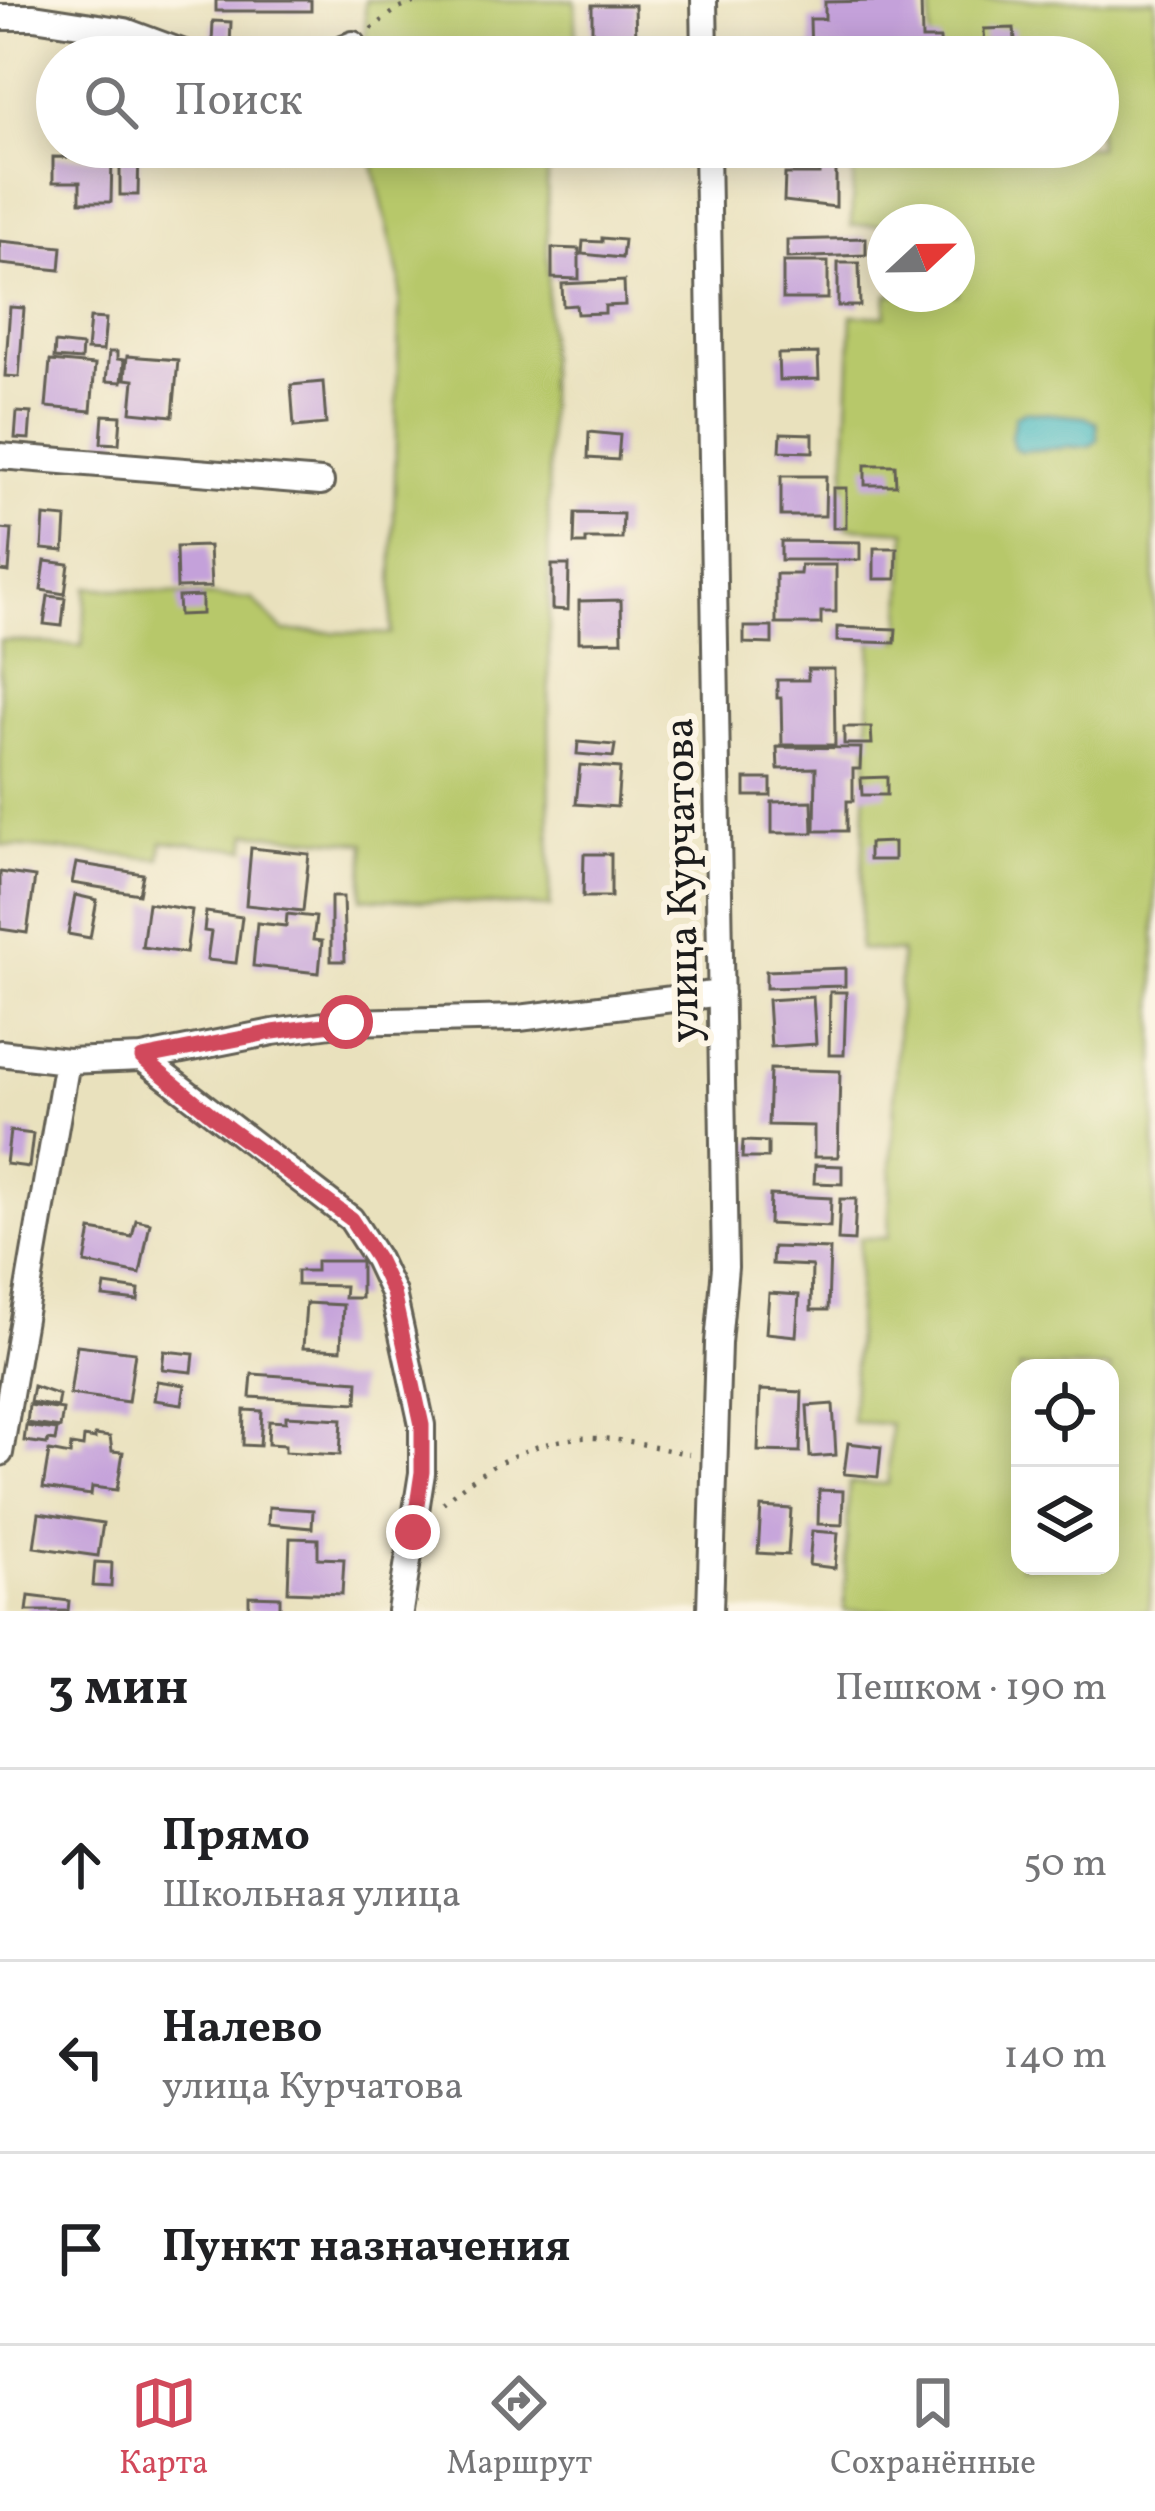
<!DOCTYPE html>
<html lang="ru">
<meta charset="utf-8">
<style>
body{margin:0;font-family:Vollkorn,serif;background:#f6f6f6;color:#202124}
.controls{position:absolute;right:36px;bottom:36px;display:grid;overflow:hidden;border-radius:24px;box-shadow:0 6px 30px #0003}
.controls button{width:108px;height:108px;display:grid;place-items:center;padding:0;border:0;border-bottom:3px solid #e0e0e0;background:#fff;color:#202124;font:60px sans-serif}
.compass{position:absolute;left:867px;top:204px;width:108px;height:108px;border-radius:50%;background:#fff;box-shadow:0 6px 30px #0003;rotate:68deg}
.stop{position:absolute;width:36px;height:36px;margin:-27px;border:9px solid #d1495b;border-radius:50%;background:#fff}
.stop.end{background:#d1495b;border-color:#fff;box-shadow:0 3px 12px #0008}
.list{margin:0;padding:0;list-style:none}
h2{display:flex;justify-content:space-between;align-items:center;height:156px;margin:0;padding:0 48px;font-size:51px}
h2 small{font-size:39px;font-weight:400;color:#757577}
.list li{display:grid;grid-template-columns:78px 1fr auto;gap:36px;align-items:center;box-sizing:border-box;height:192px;padding:0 48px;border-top:3px solid #e0e0e0}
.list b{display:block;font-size:45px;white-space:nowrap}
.list p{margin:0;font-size:39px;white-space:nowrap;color:#757577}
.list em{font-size:39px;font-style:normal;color:#757577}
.icon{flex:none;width:66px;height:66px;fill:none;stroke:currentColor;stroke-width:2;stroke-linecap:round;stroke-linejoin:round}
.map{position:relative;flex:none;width:1155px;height:1611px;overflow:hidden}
.search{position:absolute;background:#fff;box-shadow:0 6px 30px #0003;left:36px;right:36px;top:36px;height:132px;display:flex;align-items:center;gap:30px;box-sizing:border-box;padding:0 42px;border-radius:66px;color:#757577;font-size:45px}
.sheet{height:732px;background:#fff}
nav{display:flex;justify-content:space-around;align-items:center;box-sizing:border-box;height:168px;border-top:3px solid #e0e0e0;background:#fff;font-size:33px;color:#757577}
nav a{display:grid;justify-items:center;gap:6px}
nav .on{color:#d1495b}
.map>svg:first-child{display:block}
</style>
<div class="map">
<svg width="1155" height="1611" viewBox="0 0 1155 1611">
<rect width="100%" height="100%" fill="#fcf5e5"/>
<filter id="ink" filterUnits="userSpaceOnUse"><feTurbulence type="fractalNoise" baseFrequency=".00833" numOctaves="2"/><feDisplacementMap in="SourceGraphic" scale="24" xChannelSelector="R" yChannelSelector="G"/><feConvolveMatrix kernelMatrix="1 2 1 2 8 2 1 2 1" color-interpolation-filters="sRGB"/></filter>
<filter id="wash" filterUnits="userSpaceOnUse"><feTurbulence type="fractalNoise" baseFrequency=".004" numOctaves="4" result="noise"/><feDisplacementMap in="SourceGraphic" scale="48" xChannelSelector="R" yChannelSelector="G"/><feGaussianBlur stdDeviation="2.7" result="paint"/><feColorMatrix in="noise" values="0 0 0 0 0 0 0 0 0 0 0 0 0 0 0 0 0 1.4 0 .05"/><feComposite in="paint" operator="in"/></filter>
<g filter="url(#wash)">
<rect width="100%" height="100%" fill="#e9e1bd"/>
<path fill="#b7c86a" stroke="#6a7243" stroke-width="3" fill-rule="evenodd" d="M365 0H575L576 48H547V57H366Z
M931 0H1155V1543L1149 1611H844L849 1483 888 1484 890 1424 852 1422 860 1238H888L901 952 859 949 872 639 901 640 906 531 843 527 852 315 886 316 887 294H957V222L851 226 855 147H1098V57H929ZM1020 1368H1110V1566H1020Z
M369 147H547L550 907 362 898 365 843 248 833 246 849 162 842 160 859 0 845V640L82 646 87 587 252 599 284 631 391 634 400 279Z"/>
<path fill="#4ab9c0" stroke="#336a6e" stroke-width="3" d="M1024 411 1085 417 1097 423 1098 440 1090 446 1020 451 1014 448 1011 437 1015 416Z"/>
<g id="blocks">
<path fill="#c4a1da" d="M216 0H311V11H216Z
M921 0 922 39H940L941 57H811L810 19H825V2Z
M592 5H635L636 41 592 42Z
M213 21 231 22 230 46 212 45Z
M1014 28 1016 52 985 54 984 29Z
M120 147H139L138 195H120Z
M819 147H836V207L784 201 785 174H819Z
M53 157 112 158 111 202H80V182H53Z
M602 238 624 240 622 258 582 254 583 241 602 242Z
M866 238V255L787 258V240Z
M0 241 62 247 60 270 0 264Z
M552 248 579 249V279L552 278Z
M783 262H828V299H783Z
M838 263H859L860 306H838Z
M624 281 625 305 605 306V313L577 314 576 305 563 306 562 284Z
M10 307 24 308 19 377 5 376Z
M90 318 106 319 103 351 87 350Z
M55 343 82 346 81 360 54 358Z
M109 352H117V359L124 360 122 382 106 381Z
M818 353 819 379 779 380 778 354Z
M127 356 178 360 173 416 131 412 134 380 125 379Z
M50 361 95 365 91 411 46 407Z
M323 382 326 424 294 427 291 385Z
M17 412 31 413 29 439 15 438Z
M103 415 121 416 119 444 101 443Z
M589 432 620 435 618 460 588 458Z
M781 433 813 434V452L780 451Z
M865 465H895L896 485H865Z
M781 476H826L825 516H781Z
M833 488H846V528H833Z
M575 513 623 514 622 539H586V544H574Z
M44 516 66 518 64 551 42 549Z
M0 529 12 530 9 572 0 571Z
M781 541 860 542V560H781Z
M209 546 211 587 177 588 176 547Z
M874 548H897L896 579H874Z
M45 561 69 564 65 594 41 590Z
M552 565H569L568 610 552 609Z
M801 565H836V612H821V624H776V574H800Z
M48 596 65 598 62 626 44 624Z
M202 596V614L179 615 178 597Z
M621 600 622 641 579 642V601Z
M744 627H772V644L744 643Z
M837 627 896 629 895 643 837 641Z
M808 669H834L835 745H782L781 698H777V680H808Z
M844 727H871L872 744H844Z
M578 742 615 745 613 757 577 754Z
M777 747 861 748 860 769H853V801H847V831H815L816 768 778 769Z
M580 765 620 768 617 807 576 804Z
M887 777V795H862L861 778Z
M745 779H771V796H745Z
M812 801 813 833H772V802Z
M894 842V860H869V843Z
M251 848 309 854 303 911 246 905Z
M584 854H611V897H583Z
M76 863 143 874 139 894 72 883Z
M0 872 35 877 27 933 0 929Z
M75 895 97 900 90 938 68 934Z
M331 897H343L345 961H331Z
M148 903 192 910 186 953 142 947Z
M206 912 242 917 236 963 207 960 211 932 204 931Z
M287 914 316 917 313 940 322 941 319 973 253 966 257 923 286 926Z
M845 968V986L766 988V971Z
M830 992H846L844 1055H829Z
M813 997 816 1044 771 1047 768 1000Z
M770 1069 840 1071 838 1157H814V1126L768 1125Z
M10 1131 33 1134 29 1167 6 1164Z
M743 1141 768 1142V1158H742Z
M815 1165 842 1166V1184L814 1183Z
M770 1195 831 1198 830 1227 769 1224Z
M840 1199H856L854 1241 838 1240Z
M136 1220 150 1223 140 1274 85 1263 91 1230 132 1237Z
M773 1247 830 1249 828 1310H811L812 1266 772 1264Z
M316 1261H361V1298H344L345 1286 297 1285V1271H316Z
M105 1285 139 1290 138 1301 103 1297Z
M769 1293 799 1295 796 1336 766 1333Z
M306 1303 343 1305 341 1350 303 1348Z
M77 1345 135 1352 128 1402 70 1394Z
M164 1351 194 1354 192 1372 162 1369Z
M252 1374 358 1381 357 1403 250 1397Z
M157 1381 185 1385 182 1404 154 1400Z
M33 1386 59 1395 57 1407 30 1402Z
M760 1390 802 1392 800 1452 758 1451Z
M833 1404 836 1455 810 1457 807 1406Z
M29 1405 63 1410 60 1428 27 1423Z
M244 1410 262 1411 260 1446 243 1445Z
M286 1416 342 1419 340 1455 285 1452V1445L268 1444 269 1421 286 1422Z
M26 1426 57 1430 55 1441 48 1440 47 1444 24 1441Z
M95 1435 110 1437 112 1451 123 1452 117 1490 92 1487 91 1495 43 1488 49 1451 70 1455 71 1445 83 1447 84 1437 95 1439Z
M848 1443 881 1447 878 1477 844 1474Z
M819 1490 843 1491 842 1525 818 1524Z
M269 1507 313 1510 312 1528 268 1524Z
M761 1507 791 1509 788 1555 758 1553Z
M39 1513 103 1523 98 1556 34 1547Z
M812 1531 838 1533 835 1568 809 1565Z
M290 1538 318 1539V1558L344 1559 342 1594 288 1592Z
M95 1562 112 1563 111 1587 93 1586Z
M29 1596 69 1601 68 1611H27Z
M249 1596 280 1597V1611H249Z"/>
</g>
</g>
<g filter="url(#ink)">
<use href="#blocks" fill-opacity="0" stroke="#646154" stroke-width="3"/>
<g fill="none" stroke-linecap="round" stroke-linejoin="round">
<defs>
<path id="minor" d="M704 0 705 57
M0 17H34L125 31 195 57
M321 57 353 44
M707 147 725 1267 718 1343 710 1611
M0 456 321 482
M0 1053 67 1061 142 1058 273 1032 346 1022 519 1018 721 993
M142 1058 351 1219 377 1259 393 1293 422 1425V1473L400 1611
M0 1453 67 1061"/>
</defs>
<use href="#minor" stroke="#646154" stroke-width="30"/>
<path stroke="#646154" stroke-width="4.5" stroke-dasharray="3 9" stroke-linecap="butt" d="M371 29 396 10 420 0
M443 1503C481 1467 542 1435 596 1438 627 1439 659 1449 689 1454"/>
<use href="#minor" stroke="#fff" stroke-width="24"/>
</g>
</g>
<g fill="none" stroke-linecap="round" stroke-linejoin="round" filter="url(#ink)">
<path stroke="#d1495b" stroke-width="15" d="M346 1022 273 1032 142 1058 228 1128 351 1219 377 1259 393 1293 422 1425V1472L413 1532"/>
</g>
<g text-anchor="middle" stroke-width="12" stroke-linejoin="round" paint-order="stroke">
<g font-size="42" fill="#1c1c1c" stroke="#fcf5e5">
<text transform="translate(680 880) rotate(-91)" y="15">улица Курчатова</text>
</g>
</g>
</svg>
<div class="controls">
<button><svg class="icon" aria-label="locate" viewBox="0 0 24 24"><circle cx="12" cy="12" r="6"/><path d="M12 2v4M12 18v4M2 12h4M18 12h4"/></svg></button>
<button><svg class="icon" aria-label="layers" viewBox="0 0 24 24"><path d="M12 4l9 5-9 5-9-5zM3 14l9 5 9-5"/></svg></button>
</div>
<svg class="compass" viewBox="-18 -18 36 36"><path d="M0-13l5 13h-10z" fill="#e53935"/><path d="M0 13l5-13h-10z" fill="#757577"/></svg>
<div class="stop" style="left:346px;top:1022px"></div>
<div class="stop end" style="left:413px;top:1532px"></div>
<div class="search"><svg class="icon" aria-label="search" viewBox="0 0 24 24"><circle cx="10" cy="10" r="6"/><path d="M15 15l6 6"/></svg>Поиск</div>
</div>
<section class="sheet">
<h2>3 мин<small>Пешком · 190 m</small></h2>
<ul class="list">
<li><svg class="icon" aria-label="ahead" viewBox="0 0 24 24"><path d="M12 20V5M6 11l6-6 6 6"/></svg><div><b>Прямо</b><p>Школьная улица</p></div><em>50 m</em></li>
<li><svg class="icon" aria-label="left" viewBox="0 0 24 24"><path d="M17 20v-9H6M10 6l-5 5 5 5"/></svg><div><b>Налево</b><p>улица Курчатова</p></div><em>140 m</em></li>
<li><svg class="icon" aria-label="arrive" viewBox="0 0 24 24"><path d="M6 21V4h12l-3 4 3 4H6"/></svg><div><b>Пункт назначения</b></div></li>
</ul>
</section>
<nav>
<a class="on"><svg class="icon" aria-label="map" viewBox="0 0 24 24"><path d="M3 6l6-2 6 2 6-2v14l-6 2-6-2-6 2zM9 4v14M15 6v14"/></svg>Карта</a>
<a><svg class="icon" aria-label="directions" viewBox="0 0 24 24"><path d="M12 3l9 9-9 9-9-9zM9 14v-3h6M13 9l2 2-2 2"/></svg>Маршрут</a>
<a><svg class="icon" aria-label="saved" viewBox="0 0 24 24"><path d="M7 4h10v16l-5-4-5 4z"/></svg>Сохранённые</a>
</nav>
